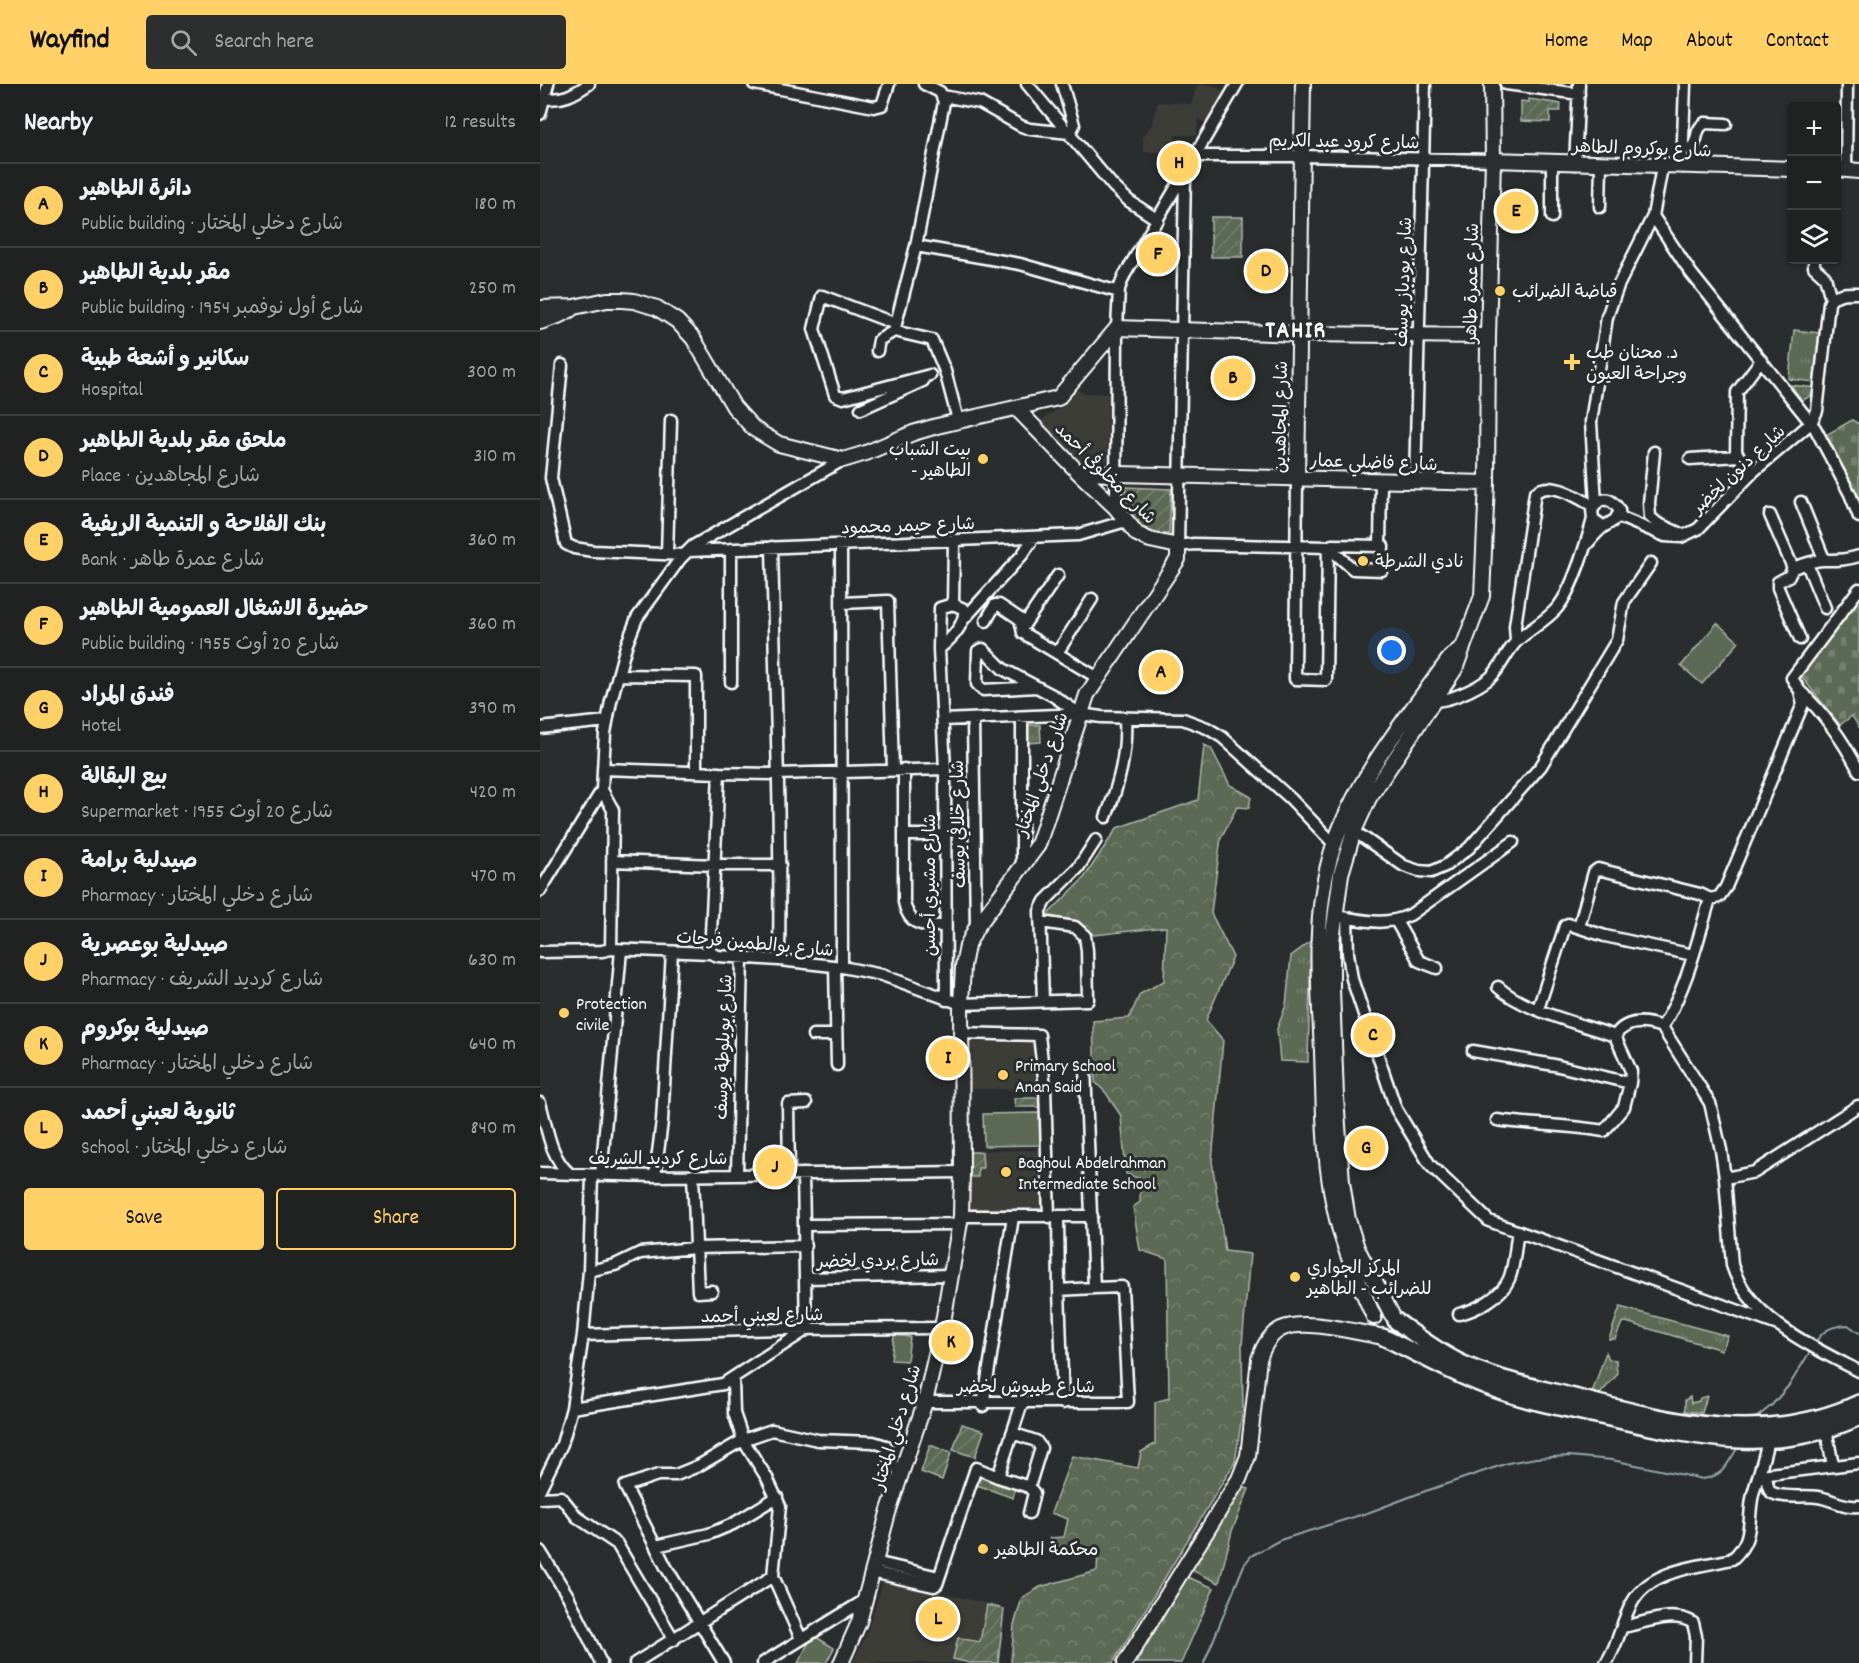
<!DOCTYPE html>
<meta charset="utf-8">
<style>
body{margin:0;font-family:Dekko,"Playpen Sans Arabic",sans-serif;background:#2d2f2f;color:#f1f3f6}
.controls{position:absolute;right:18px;top:18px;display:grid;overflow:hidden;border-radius:6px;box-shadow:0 2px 4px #0004}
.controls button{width:54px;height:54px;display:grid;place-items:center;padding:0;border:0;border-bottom:2px solid #3d3f40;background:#202222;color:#f1f3f6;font:30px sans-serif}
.you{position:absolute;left:852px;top:567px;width:21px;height:21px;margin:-15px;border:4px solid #fff;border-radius:50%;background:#1a73e8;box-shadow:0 0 0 9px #1a73e833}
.badge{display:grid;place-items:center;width:39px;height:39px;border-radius:50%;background:#ffd166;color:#111;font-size:20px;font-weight:700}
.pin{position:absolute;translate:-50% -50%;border:3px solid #fff;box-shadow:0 2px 6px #0006}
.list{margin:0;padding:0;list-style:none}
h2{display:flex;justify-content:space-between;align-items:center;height:78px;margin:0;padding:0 24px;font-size:26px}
h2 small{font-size:20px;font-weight:400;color:#a2a4a5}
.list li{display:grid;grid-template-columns:39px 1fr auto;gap:18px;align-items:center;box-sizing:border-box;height:84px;padding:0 24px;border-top:2px solid #3d3f40}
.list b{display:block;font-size:22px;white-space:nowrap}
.list p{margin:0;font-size:20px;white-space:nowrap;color:#a2a4a5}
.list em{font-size:20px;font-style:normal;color:#a2a4a5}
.actions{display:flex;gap:12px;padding:18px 24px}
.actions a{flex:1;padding:14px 0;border:2px solid #ffd166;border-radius:6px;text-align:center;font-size:21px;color:#ffd166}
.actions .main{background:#ffd166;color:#111}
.icon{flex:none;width:33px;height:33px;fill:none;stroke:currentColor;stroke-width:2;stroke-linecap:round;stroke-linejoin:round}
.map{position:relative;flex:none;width:1319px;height:1579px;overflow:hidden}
header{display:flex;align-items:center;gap:36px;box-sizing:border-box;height:84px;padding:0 30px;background:#ffd166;color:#111}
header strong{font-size:28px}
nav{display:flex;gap:33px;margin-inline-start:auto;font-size:21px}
.search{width:420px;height:54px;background:#2d2f2f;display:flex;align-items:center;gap:15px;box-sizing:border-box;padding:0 21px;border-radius:6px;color:#a2a4a5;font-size:22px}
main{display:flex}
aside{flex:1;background:#202222}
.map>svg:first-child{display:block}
</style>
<header>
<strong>Wayfind</strong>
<div class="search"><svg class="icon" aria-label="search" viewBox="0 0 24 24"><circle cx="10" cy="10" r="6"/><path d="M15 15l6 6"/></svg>Search here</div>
<nav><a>Home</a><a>Map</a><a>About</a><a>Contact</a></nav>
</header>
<main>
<aside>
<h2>Nearby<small>12 results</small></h2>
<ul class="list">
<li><span class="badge">A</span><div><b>دائرة الطاهير</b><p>Public building · شارع دخلي المختار</p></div><em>180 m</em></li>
<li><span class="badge">B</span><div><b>مقر بلدية الطاهير</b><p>Public building · شارع أول نوفمبر 1954</p></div><em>250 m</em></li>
<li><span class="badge">C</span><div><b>سكانير و أشعة طبية</b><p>Hospital</p></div><em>300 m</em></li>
<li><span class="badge">D</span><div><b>ملحق مقر بلدية الطاهير</b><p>Place · شارع المجاهدين</p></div><em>310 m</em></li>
<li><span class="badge">E</span><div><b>بنك الفلاحة و التنمية الريفية</b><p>Bank · شارع عمرة طاهر</p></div><em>360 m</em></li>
<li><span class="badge">F</span><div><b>حضيرة الاشغال العمومية الطاهير</b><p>Public building · شارع 20 أوث 1955</p></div><em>360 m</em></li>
<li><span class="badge">G</span><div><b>فندق المراد</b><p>Hotel</p></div><em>390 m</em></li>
<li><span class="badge">H</span><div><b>بيع البقالة</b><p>Supermarket · شارع 20 أوث 1955</p></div><em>420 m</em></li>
<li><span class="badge">I</span><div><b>صيدلية برامة</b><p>Pharmacy · شارع دخلي المختار</p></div><em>470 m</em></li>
<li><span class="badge">J</span><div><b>صيدلية بوعصرية</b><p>Pharmacy · شارع كرديد الشريف</p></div><em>630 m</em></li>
<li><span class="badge">K</span><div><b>صيدلية بوكروم</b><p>Pharmacy · شارع دخلي المختار</p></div><em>640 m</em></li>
<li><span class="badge">L</span><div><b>ثانوية لعبني أحمد</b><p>School · شارع دخلي المختار</p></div><em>840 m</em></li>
</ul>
<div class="actions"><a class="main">Save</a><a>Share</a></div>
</aside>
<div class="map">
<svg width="1319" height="1579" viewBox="0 0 1319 1579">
<defs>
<pattern id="grass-tufts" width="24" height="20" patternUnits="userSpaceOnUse" patternTransform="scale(1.5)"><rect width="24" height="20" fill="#5b6b54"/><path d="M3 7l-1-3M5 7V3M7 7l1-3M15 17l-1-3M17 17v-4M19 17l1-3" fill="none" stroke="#74816e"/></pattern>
<pattern id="forest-crowns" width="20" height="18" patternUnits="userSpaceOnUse" patternTransform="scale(1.5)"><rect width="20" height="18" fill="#5b6b54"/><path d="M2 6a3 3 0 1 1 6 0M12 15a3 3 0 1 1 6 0" fill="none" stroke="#74816e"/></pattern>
<pattern id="cemetery-stones" width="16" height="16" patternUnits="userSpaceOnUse" patternTransform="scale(1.5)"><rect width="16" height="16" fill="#5b6b54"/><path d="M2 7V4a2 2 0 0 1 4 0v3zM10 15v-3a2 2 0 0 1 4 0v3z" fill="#74816e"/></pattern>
<pattern id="garden-furrows" width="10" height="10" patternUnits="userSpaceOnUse" patternTransform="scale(1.5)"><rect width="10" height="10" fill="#5b6b54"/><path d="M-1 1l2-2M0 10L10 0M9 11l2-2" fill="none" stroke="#74816e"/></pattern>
</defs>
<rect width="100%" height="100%" fill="#2a2d2e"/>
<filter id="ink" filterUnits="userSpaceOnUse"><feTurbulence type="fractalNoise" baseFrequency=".0167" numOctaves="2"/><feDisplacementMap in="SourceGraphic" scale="12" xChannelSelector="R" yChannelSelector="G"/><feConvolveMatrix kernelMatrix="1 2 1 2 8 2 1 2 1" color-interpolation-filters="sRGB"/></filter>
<g filter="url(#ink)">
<path fill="#3e3c39" d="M658 0 675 2 687 9 668 40 658 35 657 51H635V68H603V54L612 40 618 18 651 20Z
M538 306 542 309 569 310 567 377 541 376 500 337 527 319Z
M428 958 498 959 497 1005H428Z
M503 1066 505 1125 428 1127V1067Z
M344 1495 465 1524 459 1579H312L326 1552Z"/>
<path fill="url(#grass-tufts)" stroke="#adb5aa" stroke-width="1.5" d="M1254 246 1279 249 1274 298 1249 295Z
M1251 301 1276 304V308L1262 317Z
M487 641H500L501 658 487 659Z
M771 857 768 978 740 977 737 945 746 921 751 872Z
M1080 1223 1188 1252 1182 1266 1086 1238 1082 1239 1075 1255H1069Z
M1066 1268 1069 1275 1076 1276 1077 1291 1060 1310 1052 1309Z
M1167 1312 1162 1329 1145 1327V1316L1150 1313 1151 1319 1159 1317 1160 1314Z
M441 1393 475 1404 473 1414 437 1401Z
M702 1403 709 1405 692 1447 679 1499 651 1486Z
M647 1493 674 1504 641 1579H596Z"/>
<path fill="url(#forest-crowns)" stroke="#adb5aa" stroke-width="1.5" d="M664 661 671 664 690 701 711 713 709 724 697 723 681 754 671 829 693 873 666 936 683 956 672 1077 685 1167 710 1170 702 1261 703 1325 695 1378 573 1579H471L474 1541 482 1514 500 1503 557 1487 558 1465 512 1462 510 1454 524 1453 528 1435 511 1429 532 1372 598 1384 601 1368 615 1360V1318L629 1314 627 1175 600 1166 593 1123 600 1118 601 1095 586 1090 581 1032 566 1009 555 998 553 937 589 934 600 910 624 897 626 843 554 851 540 840 507 831 544 794 577 744 658 716Z"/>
<path fill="url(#cemetery-stones)" stroke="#adb5aa" stroke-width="1.5" d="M1312 336 1319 340V414L1286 351Z
M1319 516V643L1312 632 1300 641 1261 592Z"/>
<path fill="url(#garden-furrows)" stroke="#adb5aa" stroke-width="1.5" d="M989 15 1021 20 1020 27H1010V38L981 37V17L989 18Z
M671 133H703V173H671Z
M586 403 631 405 629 450 607 449 586 428Z
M474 1014H499V1023H475Z
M428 1068H442L443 1084H438V1093H429Z
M422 1340 444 1347 435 1373 413 1366Z
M390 1361 411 1369 402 1396 381 1388Z
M447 1521 464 1525 458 1579H430L413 1575 418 1554 440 1558Z"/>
<path fill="#5b6b54" stroke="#adb5aa" stroke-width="1.5" d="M1177 539 1199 558 1162 600 1141 582Z
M500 1029V1061L444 1062 443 1030Z
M354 1251 370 1253 367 1277 351 1276Z
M276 1553 294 1564 286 1579H258L269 1558Z"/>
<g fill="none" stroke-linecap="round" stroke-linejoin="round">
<path stroke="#94a6aa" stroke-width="2" d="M1275 1259C1284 1245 1292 1242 1308 1241L1319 1249
M1216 1334 1232 1321 1250 1300 1271 1266
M664 1579 704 1481 711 1472 740 1456 830 1428 880 1409 968 1379 996 1374 1029 1372 1072 1376 1163 1395C1185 1392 1187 1379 1199 1362"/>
<defs>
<path id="minor" d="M214 0 334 23 342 21 349 0
M487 0 573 102 589 117 618 136
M966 0 1039 10
M403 12 440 19 481 42 490 45 530 49 534 41 522 0
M4 14C23 17 34 10 49 0
M0 30 8 0
M1143 65 1151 64C1160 56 1153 47 1165 39L1186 40
M655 72H761L953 76
M1035 80 1039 0
M1142 83 1145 0
M1306 86 1307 0
M645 91 638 462 654 460 788 463 792 461 840 462
M1060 123 1061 81
M1113 132 1151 189 1275 344 1310 410 1319 433
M1012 133V79
M376 162 404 18 400 8 384 0
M1274 176V183L1285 193 1291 215
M356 240 282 212 274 245 295 311 303 314 390 291
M337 267 339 256 354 247
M22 281 11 394 26 460 34 464 53 467 144 471
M321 325 383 297
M418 336 405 287 392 256 354 247 376 162 480 180 579 208
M1114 368 1109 419 1110 433 1117 439 1141 450
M1150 375 1199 372
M1211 390 1196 368 1197 308 1221 276
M757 394 755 595 786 596 788 463
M875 397 885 0
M1261 418 1284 475
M1056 419 1051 338 1067 233 1078 202 1113 132 1122 83
M576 424 577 244 579 205 584 192 697 0
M1230 431 1253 484
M1077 432 1125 452 1141 453 1158 445 1214 387 1271 339 1277 327 1289 219C1295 208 1307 209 1319 209
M1048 459C1052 454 1057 448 1062 444 1067 439 1090 433 1073 419 1069 415 1064 415 1059 417L1052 426 1053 435 1063 442
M301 461 302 883
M232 463C235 601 241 738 239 876
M788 463 813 485 842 486 843 462H840L841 397
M191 465V598
M149 467 538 451 586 437
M127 470 131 336
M1267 480 1285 524
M301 519 348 517 353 686
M413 520 424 525C426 540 410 556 399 565L400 524 413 520 414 456
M423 536 483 470 494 453
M446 537 455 521H459L480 535 483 549 558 594
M482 544 518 491
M1260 555 1238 504V498L1249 492 1253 484C1263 481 1275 475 1286 476 1298 476 1307 476 1319 472
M976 557 975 542 995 409C1010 395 1039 414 1053 422
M399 565 405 685 406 916
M517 569 552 515
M78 591 156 592V688
M497 603 443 606 437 600 438 567 443 565 463 585 512 611 540 630 561 633 643 635 667 644 682 653 751 715 794 760
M1260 607C1285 630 1303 656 1319 687
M889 615C902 622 940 603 951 593 962 582 967 566 978 556 990 545 1007 536 1017 524 1032 507 1047 457 1053 435
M482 633V782
M403 636 540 630
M433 636 436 844
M0 644 67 637
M63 685 179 689 236 690 405 685
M364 685V818C369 843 384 842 405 842
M62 706 73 726 71 865
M566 733C579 700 587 670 585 634
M814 747 864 782 879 787 891 788 905 782 929 764 1001 682 1077 556 1084 518 1111 479
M364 751H406
M72 777 175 781H240
M0 807 62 706 65 649 71 617 86 562 97 534 140 475 153 462 303 376
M801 833C827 837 845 842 870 831L973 758
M807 834 808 869 812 895 856 1025 890 1081 949 1137 1238 1241
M856 837 879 877 897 884
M1039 843 1054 788 1058 785 1160 810 1170 815
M0 868 62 867 71 865 170 869 178 872 239 876 302 883 342 891 421 920 548 916 547 866 545 852 535 843 501 838
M170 869 179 689
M295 883 297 981
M958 903C984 927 1041 940 1075 952
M503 917 500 827 505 817 538 784 556 756
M998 925 1025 842 1028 840 1065 852 1153 871
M1122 943 1170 1019 1181 1066 1185 1094 1192 1181C1208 1234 1274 1264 1319 1287
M420 949 499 951 505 1003 509 1133
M273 951H296
M933 967 1014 981 1090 999
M0 1019C7 1043 10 1073 29 1089
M957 1036C993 1041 1029 1041 1064 1047L1084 1023 1090 999 1091 987 1075 952C1086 935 1105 937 1122 943 1147 904 1157 858 1170 815L1179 813 1186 803 1263 620 1260 607 1252 594 1319 505
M0 1089 115 1092 422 1088
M197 1090 202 874
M153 1091 158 1208 172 1207
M249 1091 248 1020 266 1019
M61 1092 81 866
M115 1092 122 1037 132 868
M1185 1094 1215 1088 1318 1022
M421 1132H552
M518 1133 519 1206 554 1204 545 984
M265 1141 419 1140
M49 1187 75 1181 100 1169 155 1164 265 1162
M265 1194 411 1191
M519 1206 523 1319
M919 1230C937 1226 962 1212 969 1195 975 1181 975 1162 978 1147
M43 1251 242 1245 402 1244
M193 1295 194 1329 203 1356 227 1394 240 1422 233 1492 261 1555
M385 1318H588L582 1203 554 1204
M443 1322 473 1133
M32 1324 183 1300 266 1246 263 1090
M1286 1345 1293 1382
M1221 1391 1319 1379
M1226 1391C1227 1396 1227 1404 1231 1408 1240 1415 1267 1411 1278 1413 1292 1415 1304 1424 1319 1422
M458 1393 489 1403 501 1364 496 1357 472 1349
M0 1405 22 1360 32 1324 43 1251 49 1187 52 1092
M0 1414 21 1413 37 1433 77 1460 134 1556
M489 1429 494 1409 489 1403
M116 1462 169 1450 193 1440 237 1413
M0 1467 28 1512 61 1579
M335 1478 399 1493
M332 1488 394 1502 397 1500 436 1384 458 1393 482 1319
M1083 1543C1105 1539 1133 1526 1153 1539L1156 1552 1155 1579
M95 1579 233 1492
M184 1579 126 1483 85 1402 118 1391H136L158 1382 203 1356 232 1346 278 1356 333 1358 346 1362C348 1374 351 1381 361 1388
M223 1579 325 1516
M1066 1579C1079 1560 1081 1538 1092 1519 1110 1485 1159 1483 1192 1475 1215 1455 1207 1436 1213 1410 1218 1392 1224 1375 1228 1356"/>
<path id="major" d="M953 76 1252 85
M1296 85 1319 87
M0 224 34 223 67 216H82L94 217 117 224 137 237 153 254 194 323 214 345 239 360 303 376 326 369 373 349 397 342 518 314 577 244 760 250 948 252
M0 238 18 232 30 226
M539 389 947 399
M757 394 763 0
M852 1231 817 1164 808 1136 802 1098 796 1013 792 905V857L801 790 814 747 829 714 915 585 942 512 947 399 948 252 953 76 952 0
M834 1233C819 1200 804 1166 796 1131 783 1077 784 1022 782 968 779 901 772 829 793 764 816 693 866 635 909 575L920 565
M301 1579 319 1538 348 1429 385 1318 402 1244 421 1132 422 1088 421 920 423 882 427 862 436 844 498 761 547 611 638 475V462L610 456 597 450 576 424 539 389 477 325
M585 1579 699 1395 708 1372 719 1275C723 1263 729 1251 741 1245 765 1234 813 1248 839 1252"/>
<path id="highway" d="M856 1237C877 1252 898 1268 921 1279 957 1296 996 1303 1034 1313 1131 1338 1224 1363 1319 1319
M843 1253C877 1269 911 1289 946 1302 984 1317 1025 1324 1065 1333 1152 1352 1233 1374 1319 1333"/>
</defs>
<use href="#minor" stroke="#fff" stroke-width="15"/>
<use href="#major" stroke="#fff" stroke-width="18"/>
<use href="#highway" stroke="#fff" stroke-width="20"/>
<use href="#minor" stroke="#2a2d2e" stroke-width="10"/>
<use href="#major" stroke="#2a2d2e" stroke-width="14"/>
<use href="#highway" stroke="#2a2d2e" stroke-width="15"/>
</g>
</g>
<g fill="#ffd166" stroke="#2a2d2e" stroke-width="2">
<circle cx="960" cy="207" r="6"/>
<path d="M1029 269h6v6h6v6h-6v6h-6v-6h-6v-6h6z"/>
<circle cx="443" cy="375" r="6"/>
<circle cx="823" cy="477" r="6"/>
<circle cx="24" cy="929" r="6"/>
<circle cx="463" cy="991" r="6"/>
<circle cx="466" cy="1088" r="6"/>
<circle cx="755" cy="1193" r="6"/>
<circle cx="443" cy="1465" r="6"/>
</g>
<g text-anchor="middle" stroke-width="6" stroke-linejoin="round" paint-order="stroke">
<g font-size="18" fill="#fff" stroke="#2a2d2e">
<text transform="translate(804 57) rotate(1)" y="6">شارع كرود عبد الكريم</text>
<text transform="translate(1102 64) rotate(2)" y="6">شارع بوكروم الطاهر</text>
<text transform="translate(863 198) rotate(-88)" y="6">شارع بودباز يوسف</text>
<text transform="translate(931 199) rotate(-89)" y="6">شارع عمرة طاهر</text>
<text transform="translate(740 333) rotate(-89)" y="6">شارع المجاهدين</text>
<text transform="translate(834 378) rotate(2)" y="6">شارع فاضلي عمار</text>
<text transform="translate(1198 385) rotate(-43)" y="6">شارع دنون لخضر</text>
<text transform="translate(566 389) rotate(45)" y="6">شارع مخلوفي أحمد</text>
<text transform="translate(368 441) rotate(-2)" y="6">شارع حيمر محمود</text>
<text transform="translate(501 690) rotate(-71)" y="6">شارع دخلي المختار</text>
<text transform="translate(418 740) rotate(-91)" y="6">شارع خلافي يوسف</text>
<text transform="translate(389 801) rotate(-90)" y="6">شارع مشيري أحسن</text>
<text transform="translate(215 859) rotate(5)" y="6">شارع بوالطمين فرحات</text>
<text transform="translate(183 963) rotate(-88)" y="6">شارع بويلوطة يوسف</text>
<text x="118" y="1080">شارع كرديد الشريف</text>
<text transform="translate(338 1176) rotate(-1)" y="6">شارع بردي لخضر</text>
<text transform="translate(222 1231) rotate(-1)" y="6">شارع لعبني أحمد</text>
<text x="486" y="1308">شارع طيبوش لخضر</text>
<text transform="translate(356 1343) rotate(-73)" y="6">شارع دخلي المختار</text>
</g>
<g font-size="18" fill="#fff" stroke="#2a2d2e" text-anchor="start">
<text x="972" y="213">قباضة الضرائب</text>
<text x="1046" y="274">د. محنان طب<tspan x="1046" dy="21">وجراحة العيون</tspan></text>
<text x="431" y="371" text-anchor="end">بيت الشباب<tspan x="431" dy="21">- الطاهير</tspan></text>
<text x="835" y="483">نادي الشرطة</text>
<text x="36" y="925">Protection<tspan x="36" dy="21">civile</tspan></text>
<text x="475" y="987">Primary School<tspan x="475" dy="21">Anan Said</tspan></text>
<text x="478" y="1084">Baghoul Abdelrahman<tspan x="478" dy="21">Intermediate School</tspan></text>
<text x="767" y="1189">المركز الجواري<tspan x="767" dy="21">للضرائب - الطاهير</tspan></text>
<text x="455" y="1471">محكمة الطاهير</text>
</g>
<g font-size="24" font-weight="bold" letter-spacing="1.5" fill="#fff" stroke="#2a2d2e">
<text x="756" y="253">TAHIR</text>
</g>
</g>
</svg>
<div class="controls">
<button>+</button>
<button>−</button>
<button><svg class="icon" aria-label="layers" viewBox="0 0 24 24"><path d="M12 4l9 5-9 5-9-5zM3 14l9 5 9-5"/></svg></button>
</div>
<div class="you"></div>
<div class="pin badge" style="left:621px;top:588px">A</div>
<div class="pin badge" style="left:693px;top:294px">B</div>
<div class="pin badge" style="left:833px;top:951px">C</div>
<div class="pin badge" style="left:726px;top:187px">D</div>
<div class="pin badge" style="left:976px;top:127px">E</div>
<div class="pin badge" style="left:618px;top:170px">F</div>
<div class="pin badge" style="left:826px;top:1064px">G</div>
<div class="pin badge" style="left:639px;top:79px">H</div>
<div class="pin badge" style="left:408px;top:974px">I</div>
<div class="pin badge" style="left:235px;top:1083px">J</div>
<div class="pin badge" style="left:411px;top:1258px">K</div>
<div class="pin badge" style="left:398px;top:1535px">L</div>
</div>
</main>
